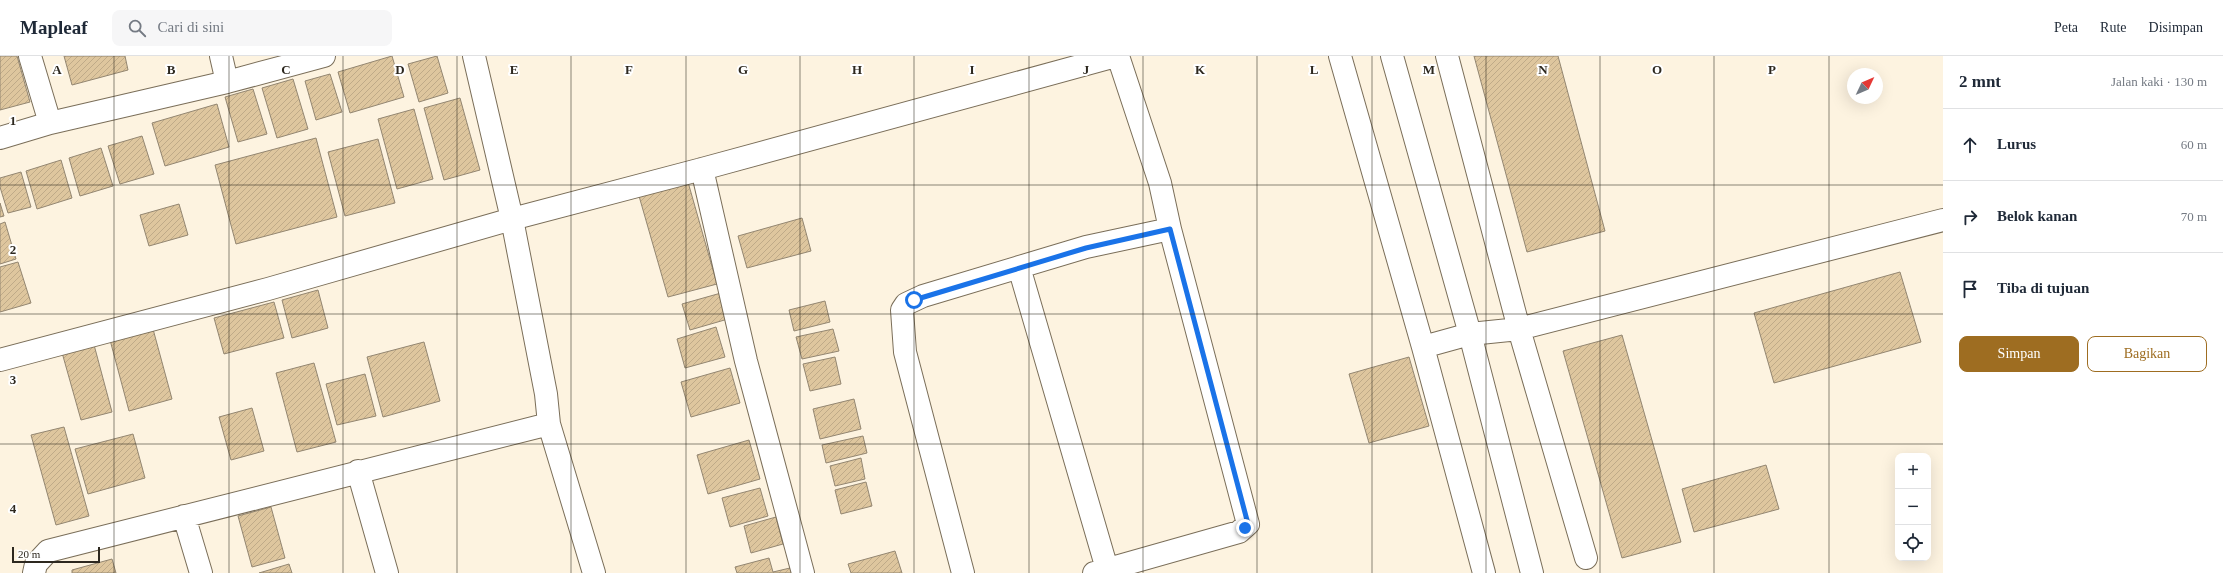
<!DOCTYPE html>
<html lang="id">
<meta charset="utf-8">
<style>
body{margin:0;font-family:Georgia,serif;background:#f6f6f7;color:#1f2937}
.controls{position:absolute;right:12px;bottom:12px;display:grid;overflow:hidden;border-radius:8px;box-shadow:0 4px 16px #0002}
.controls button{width:36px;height:36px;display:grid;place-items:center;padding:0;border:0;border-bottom:1px solid #e0e1e3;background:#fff;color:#1f2937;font:20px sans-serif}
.compass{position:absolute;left:1847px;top:12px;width:36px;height:36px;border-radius:50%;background:#fff;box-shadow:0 4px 16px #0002;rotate:46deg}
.scale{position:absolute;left:12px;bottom:10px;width:88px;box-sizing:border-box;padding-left:4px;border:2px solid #2d281f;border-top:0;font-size:11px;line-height:14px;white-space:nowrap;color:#2d281f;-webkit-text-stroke:3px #fff;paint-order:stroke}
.stop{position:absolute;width:12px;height:12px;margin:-9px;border:3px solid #1a73e8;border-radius:50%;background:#fff}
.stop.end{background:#1a73e8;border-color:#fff;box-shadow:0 1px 4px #0008}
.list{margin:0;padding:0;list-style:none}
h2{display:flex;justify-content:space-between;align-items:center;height:52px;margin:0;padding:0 16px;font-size:17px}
h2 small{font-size:13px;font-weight:400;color:#747a83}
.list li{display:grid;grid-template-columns:26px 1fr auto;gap:12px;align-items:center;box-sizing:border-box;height:72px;padding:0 16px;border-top:1px solid #e0e1e3}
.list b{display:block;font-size:15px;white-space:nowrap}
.list em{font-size:13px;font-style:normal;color:#747a83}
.actions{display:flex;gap:8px;padding:12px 16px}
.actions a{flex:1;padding:9px 0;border:1px solid #9e6d21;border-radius:8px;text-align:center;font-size:14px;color:#9e6d21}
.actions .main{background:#9e6d21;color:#fff}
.icon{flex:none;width:22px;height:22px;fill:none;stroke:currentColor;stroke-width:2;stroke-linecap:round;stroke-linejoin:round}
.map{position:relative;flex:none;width:1943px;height:517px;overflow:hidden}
header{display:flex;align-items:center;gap:24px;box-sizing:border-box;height:56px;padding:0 20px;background:#fff;border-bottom:1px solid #e0e1e3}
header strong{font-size:19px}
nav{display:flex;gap:22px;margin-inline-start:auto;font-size:14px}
.search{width:280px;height:36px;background:#f6f6f7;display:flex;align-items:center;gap:10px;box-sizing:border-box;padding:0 14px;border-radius:8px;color:#747a83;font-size:15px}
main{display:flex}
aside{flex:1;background:#fff}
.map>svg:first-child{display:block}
</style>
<header>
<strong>Mapleaf</strong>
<div class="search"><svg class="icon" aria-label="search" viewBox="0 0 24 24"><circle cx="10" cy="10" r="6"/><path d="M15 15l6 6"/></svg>Cari di sini</div>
<nav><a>Peta</a><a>Rute</a><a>Disimpan</a></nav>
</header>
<main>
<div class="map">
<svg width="1943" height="517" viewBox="0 0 1943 517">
<defs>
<pattern id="building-hatch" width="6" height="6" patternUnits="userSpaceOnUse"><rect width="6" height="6" fill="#dec69e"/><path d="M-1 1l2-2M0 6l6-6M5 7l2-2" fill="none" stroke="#bfaa88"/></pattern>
</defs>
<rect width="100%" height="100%" fill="#fdf3e0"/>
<path fill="url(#building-hatch)" stroke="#938671" d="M0 0H17L30 46 0 54Z
M64 0H125L128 14 72 29Z
M392 0 404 41 350 57 338 16Z
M437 0 448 37 419 46 408 8Z
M1474 0H1558L1605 175 1527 196Z
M330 18 342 56 316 64 305 25Z
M293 23 308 73 277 82 262 32Z
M253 33 267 78 238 86 225 41Z
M460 42 480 114 444 124 424 52Z
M217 48 229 91 165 110 152 67Z
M414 53 433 123 397 133 378 63Z
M142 80 154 118 120 128 108 90Z
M316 82 337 161 236 188 215 109Z
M378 83 395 147 345 160 328 96Z
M101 92 113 130 80 140 69 102Z
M61 104 72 142 37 153 26 115Z
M21 116 31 151 8 157 0 131V122Z
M688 126 717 228 668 241 639 140Z
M0 147 4 160 0 161Z
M179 148 188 179 149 190 140 159Z
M802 162 811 195 747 212 738 180Z
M5 166 16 203 0 208V168Z
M18 206 31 247 0 256V211Z
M1900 216 1921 286 1774 327 1754 257Z
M318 234 328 272 292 282 282 244Z
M721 237 728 263 690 274 682 248Z
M825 245 830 266 794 275 789 254Z
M274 246 284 282 224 298 214 262Z
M716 271 725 301 685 312 677 283Z
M153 273 172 343 129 355 110 284Z
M833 273 839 295 802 303 796 281Z
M1622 279 1681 486 1622 502 1563 295Z
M93 285 112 356 81 364 61 293Z
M424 286 440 345 383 361 367 301Z
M835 301 841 328 810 335 803 308Z
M1409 301 1429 370 1369 387 1349 318Z
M314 307 336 386 297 396 276 317Z
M730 312 740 347 691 361 681 326Z
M365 318 376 360 337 369 326 328Z
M854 343 861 373 820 383 813 353Z
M252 352 264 395 231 404 219 361Z
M64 371 89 460 56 469 31 379Z
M133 378 145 422 88 438 75 393Z
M863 380 867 397 826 407 822 389Z
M749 384 760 423 708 438 697 399Z
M861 402 865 423 835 430 830 410Z
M1766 409 1779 453 1694 476 1682 433Z
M866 426 872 450 841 458 835 434Z
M760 432 768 460 730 471 722 442Z
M271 451 285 502 252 511 238 460Z
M776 461 783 488 751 497 744 470Z
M895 495 902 517H851L848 508Z
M769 502 773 516 790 512 792 517H737L735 511Z
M112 503 116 517H72V514Z
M289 508 292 517H259Z"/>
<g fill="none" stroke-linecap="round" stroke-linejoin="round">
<defs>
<path id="minor" d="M30 0 50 67
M221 0 227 26
M1340 0 1423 291 1484 517
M1392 0 1470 278 1532 517
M1447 0 1519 273 1586 502
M0 82 50 67 227 26 324 0
M702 113 746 305 803 517
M1019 211 1107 513
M1423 291 1470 278 1519 273 1943 164
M0 304 268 233 512 163 702 113 1116 0
M549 368 594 517
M358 415 387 517
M184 460 201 517
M34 517 36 508 48 495 549 368 546 338 512 163 474 0
M963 517 905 296 902 254 906 248 923 240 1086 191 1170 173 1160 127 1118 0
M1094 517 1239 476 1248 468 1170 173"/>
</defs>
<use href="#minor" stroke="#7a6e59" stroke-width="24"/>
<use href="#minor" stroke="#fff" stroke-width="22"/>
</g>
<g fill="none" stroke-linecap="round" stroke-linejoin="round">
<path stroke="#1a73e8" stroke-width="5" d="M914 244 1086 192 1170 173 1248 468 1245 472"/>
</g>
<path fill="none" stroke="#2d281f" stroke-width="1" stroke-opacity="0.55" d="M114 0V517M229 0V517M343 0V517M457 0V517M571 0V517M686 0V517M800 0V517M914 0V517M1029 0V517M1143 0V517M1257 0V517M1372 0V517M1486 0V517M1600 0V517M1714 0V517M1829 0V517M0 129H1943M0 258H1943M0 388H1943"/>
<g font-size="13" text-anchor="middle" font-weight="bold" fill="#2d281f" stroke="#fff" stroke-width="4" stroke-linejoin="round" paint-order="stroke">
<text x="57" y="18">A</text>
<text x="171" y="18">B</text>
<text x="286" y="18">C</text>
<text x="400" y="18">D</text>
<text x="514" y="18">E</text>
<text x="629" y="18">F</text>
<text x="743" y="18">G</text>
<text x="857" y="18">H</text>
<text x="972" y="18">I</text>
<text x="1086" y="18">J</text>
<text x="1200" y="18">K</text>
<text x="1314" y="18">L</text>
<text x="1429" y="18">M</text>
<text x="1543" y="18">N</text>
<text x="1657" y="18">O</text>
<text x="1772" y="18">P</text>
<text x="13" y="69">1</text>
<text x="13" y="198">2</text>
<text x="13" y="328">3</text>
<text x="13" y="457">4</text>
</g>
</svg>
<div class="controls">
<button>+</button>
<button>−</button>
<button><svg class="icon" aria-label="locate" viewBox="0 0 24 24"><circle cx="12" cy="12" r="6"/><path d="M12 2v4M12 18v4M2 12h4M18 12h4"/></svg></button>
</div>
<svg class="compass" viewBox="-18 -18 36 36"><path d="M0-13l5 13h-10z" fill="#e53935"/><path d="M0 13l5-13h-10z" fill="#747a83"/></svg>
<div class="scale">20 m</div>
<div class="stop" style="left:914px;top:244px"></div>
<div class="stop end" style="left:1245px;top:472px"></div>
</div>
<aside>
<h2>2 mnt<small>Jalan kaki · 130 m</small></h2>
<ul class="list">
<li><svg class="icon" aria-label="ahead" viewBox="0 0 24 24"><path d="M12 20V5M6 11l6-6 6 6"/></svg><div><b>Lurus</b></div><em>60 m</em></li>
<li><svg class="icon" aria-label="right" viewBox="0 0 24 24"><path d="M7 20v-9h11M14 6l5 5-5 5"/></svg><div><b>Belok kanan</b></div><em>70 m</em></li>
<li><svg class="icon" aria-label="arrive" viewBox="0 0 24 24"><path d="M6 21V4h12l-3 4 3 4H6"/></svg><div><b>Tiba di tujuan</b></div></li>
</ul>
<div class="actions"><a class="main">Simpan</a><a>Bagikan</a></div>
</aside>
</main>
